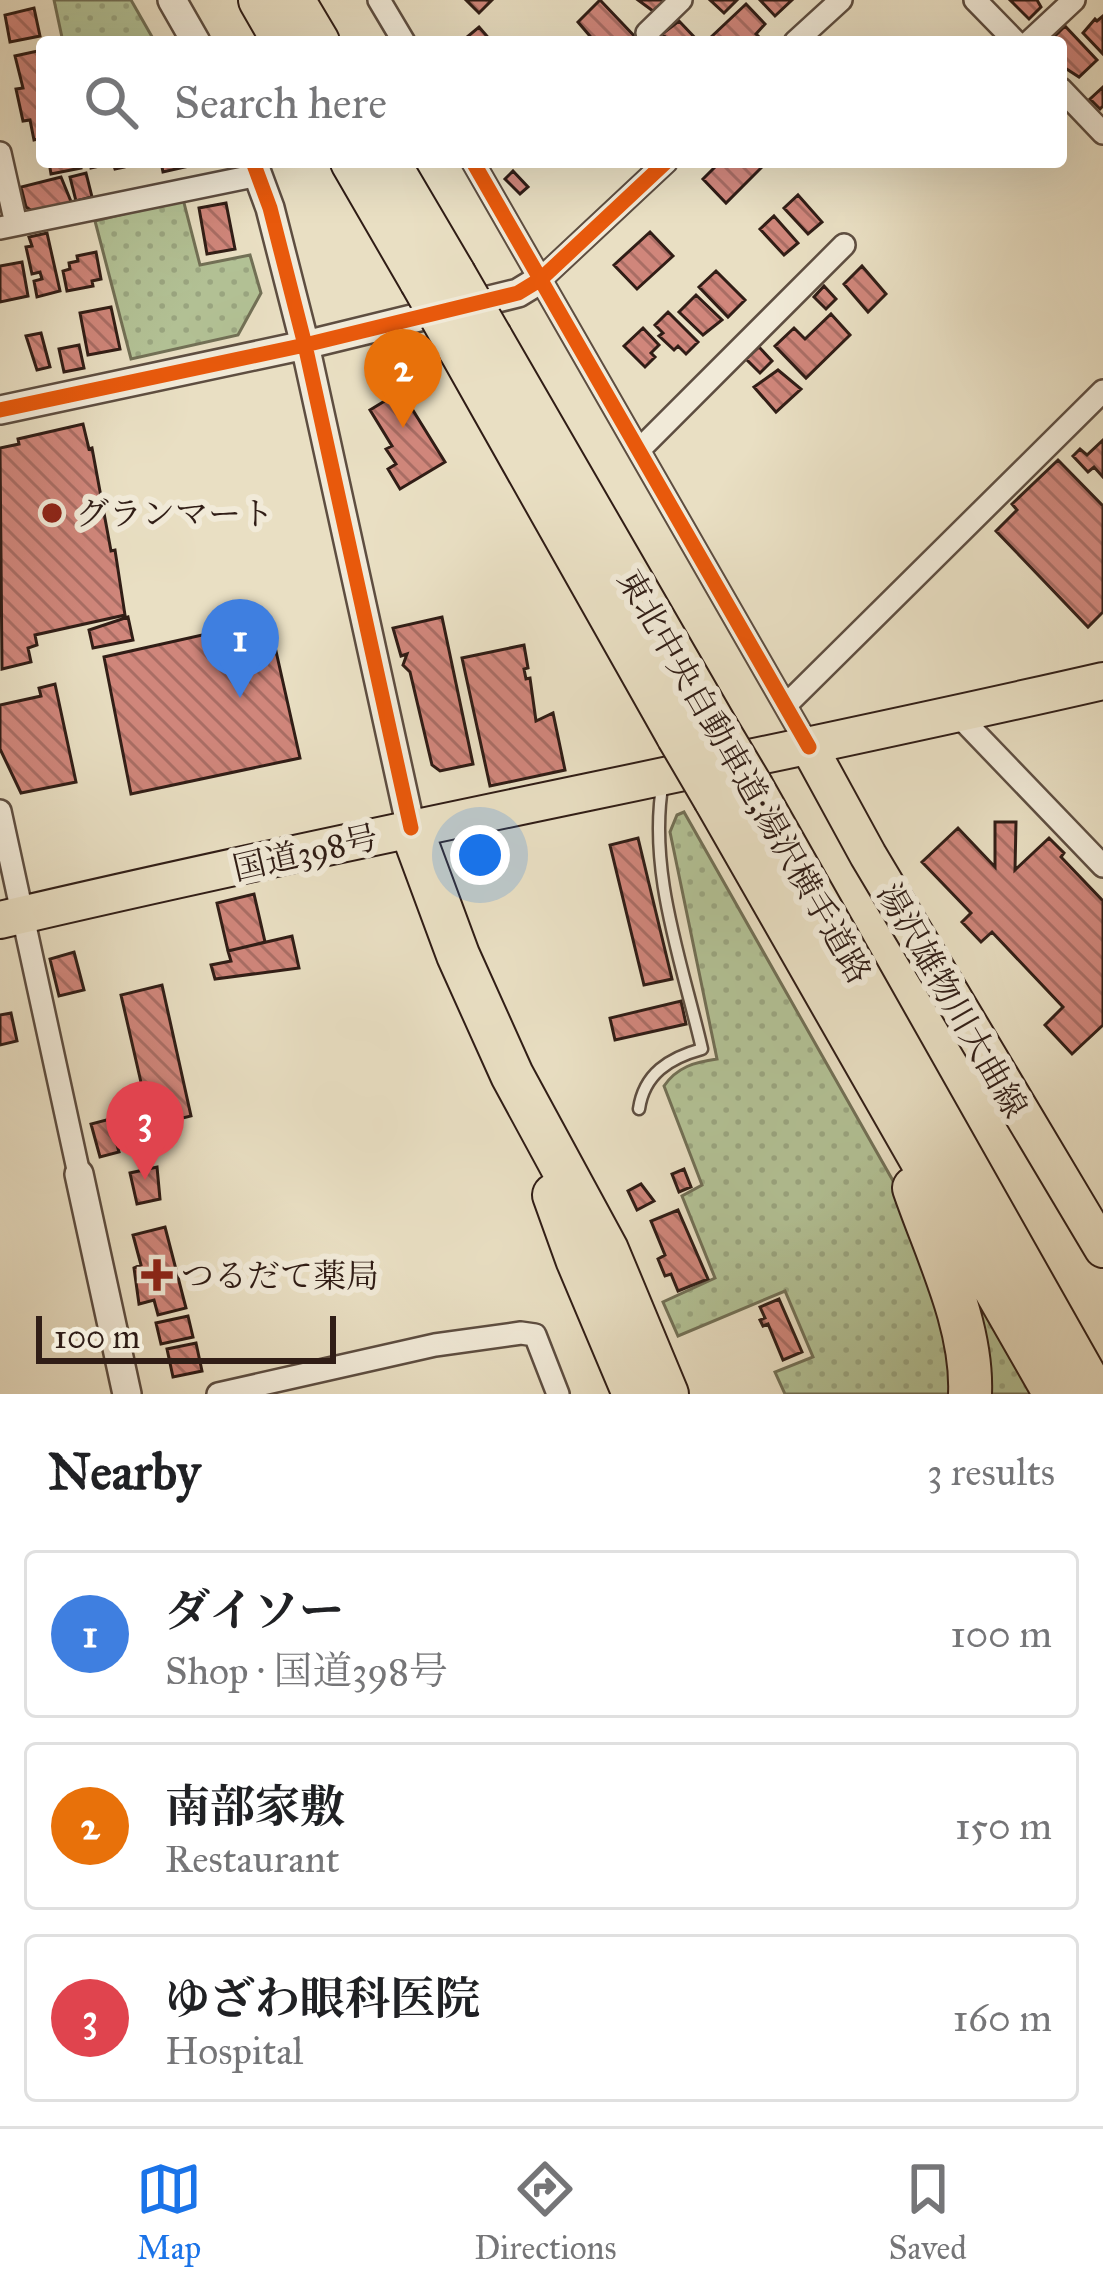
<!DOCTYPE html>
<meta charset="utf-8">
<style>
body{margin:0;font-family:"IM FELL Great Primer","Noto Serif JP",serif;background:#f2f2f2;color:#202124}
.scale{position:absolute;left:36px;bottom:30px;width:300px;box-sizing:border-box;padding-left:12px;border:6px solid #301d16;border-top:0;font-size:33px;line-height:42px;white-space:nowrap;color:#301d16;-webkit-text-stroke:9px #f1ead8;paint-order:stroke}
.you{position:absolute;left:480px;top:855px;width:42px;height:42px;margin:-30px;border:9px solid #fff;border-radius:50%;background:#1a73e8;box-shadow:0 0 0 18px #1a73e833}
.badge{display:grid;place-items:center;width:78px;height:78px;border-radius:50%;background:#1a73e8;color:#fff;font-size:39px;font-weight:700}
.pin{position:absolute;translate:-50% -99px;filter:drop-shadow(0 3px 6px #0008)}
.pin::after{content:'';position:absolute;top:63px;width:42px;height:36px;background:inherit;clip-path:polygon(0 0,100% 0,50% 100%)}
.list{margin:0;padding:0;list-style:none}
h2{display:flex;justify-content:space-between;align-items:center;height:156px;margin:0;padding:0 48px;font-size:51px}
h2 small{font-size:39px;font-weight:400;color:#757577}
.list li{display:grid;grid-template-columns:78px 1fr auto;gap:36px;align-items:center;box-sizing:border-box;height:168px;margin:0 24px 24px;padding:0 24px;border:3px solid #e0e0e0;border-radius:12px}
.list b{display:block;font-size:45px;white-space:nowrap}
.list p{margin:0;font-size:39px;white-space:nowrap;color:#757577}
.list em{font-size:39px;font-style:normal;color:#757577}
.icon{flex:none;width:66px;height:66px;fill:none;stroke:currentColor;stroke-width:2;stroke-linecap:round;stroke-linejoin:round}
.map{position:relative;flex:none;width:1103px;height:1394px;overflow:hidden}
.search{position:absolute;background:#fff;box-shadow:0 12px 48px #0002;left:36px;right:36px;top:36px;height:132px;display:flex;align-items:center;gap:30px;box-sizing:border-box;padding:0 42px;border-radius:12px;color:#757577;font-size:45px}
.sheet{height:732px;background:#fff}
nav{display:flex;justify-content:space-around;align-items:center;box-sizing:border-box;height:168px;border-top:3px solid #e0e0e0;background:#fff;font-size:33px;color:#757577}
nav a{display:grid;justify-items:center;gap:6px}
nav .on{color:#1a73e8}
.map>svg:first-child{display:block}
</style>
<div class="map">
<svg width="1103" height="1394" viewBox="0 0 1103 1394">
<defs>
<pattern id="grass-dots" width="8" height="8" patternUnits="userSpaceOnUse" patternTransform="scale(3)"><rect width="8" height="8" fill="#b3c296"/><path d="M2 2h.1M6 6h.1" fill="none" stroke="#9aa681" stroke-width="1.8" stroke-linecap="round"/></pattern>
<pattern id="building-back-hatch" width="6" height="6" patternUnits="userSpaceOnUse" patternTransform="scale(3)"><rect width="6" height="6" fill="#d0867b"/><path d="M-1 5l2 2M0 0l6 6M5-1l2 2" fill="none" stroke="#a96d64"/></pattern>
</defs>
<rect width="100%" height="100%" fill="#e9dfc3"/>
<filter id="stains"><feTurbulence type="fractalNoise" baseFrequency=".00167" numOctaves="4"/><feColorMatrix values="0 0 0 0 .2 0 0 0 0 .09 0 0 0 0 .02 0 0 0 .5 -.17"/></filter>
<radialGradient id="worn" r=".72"><stop offset=".6" stop-color="#630" stop-opacity="0"/><stop offset="1" stop-color="#630" stop-opacity=".3"/></radialGradient>
<path fill="url(#grass-dots)" stroke="#727056" stroke-width="3" d="M54 0H131L155 42H63Z
M183 199 200 265 250 255 261 293 238 335 131 359 95 221Z
M684 812 909 1209 943 1300 955 1394H785L775 1372 813 1357 785 1291 678 1336 663 1302 715 1278 682 1196 702 1185 664 1086C677 1067 695 1062 717 1059L670 832 677 815Z
M968 1271 1036 1394H981Z"/>
<path fill="url(#building-back-hatch)" stroke="#301d16" stroke-width="3" d="M466 0H492L479 13Z
M600 0 640 42H595L578 22Z
M638 0H665L653 11Z
M710 0H737L724 13Z
M760 0H792L775 16Z
M1010 0H1037L1041 7 1029 19Z
M746 4 765 24 756 34 760 38 755 42H712L709 39Z
M34 8 40 36 10 42 5 15Z
M1103 16V54L1083 33 1095 19 1097 21Z
M679 21 699 42H671L662 34Z
M1065 26 1097 60 1079 77 1062 66 1065 63 1061 58V42H1055V36Z
M479 27 492 42H461Z
M42 50V138L34 140 30 120 23 121 16 89 23 88 15 56Z
M1103 87V106L1100 109 1090 99Z
M49 162H80L81 168 51 174Z
M90 162H123L124 167 115 169 113 163 91 168Z
M161 162H193L194 165 163 172Z
M720 162H763L765 164 726 203 703 179Z
M513 171 528 187 520 194 505 179Z
M86 173 92 197 76 201 70 177Z
M61 177 72 204 35 213 26 207 21 187Z
M798 195 822 222 808 234 784 208Z
M226 203 235 249 207 254 199 208Z
M774 216 798 243 784 255 760 229Z
M650 232 673 256 637 289 614 265Z
M47 233 60 291 37 297 34 281 42 279 40 272 32 274 26 247 32 246 29 237Z
M96 252 101 279 92 281 93 286 67 291 63 271 70 269 69 263 78 261 77 256Z
M22 262 28 296 0 302V266Z
M862 266 886 294 868 312 844 284Z
M716 271 745 300 728 317 699 287Z
M824 286 836 299 826 309 814 297Z
M696 295 722 320 703 335 679 312Z
M111 307 120 349 88 355 80 313Z
M668 312 698 342 686 354 678 346 674 350 659 336 663 333 655 325Z
M831 314 850 335 806 378 775 346 794 328 805 339Z
M643 328 659 345 651 353 655 357 645 367 624 346Z
M41 333 50 367 37 370 26 336Z
M79 345 84 368 64 372 59 349Z
M759 347 772 361 760 373 746 359Z
M778 370 801 389 776 412 754 387Z
M401 391 445 462 400 489 388 469 396 464 386 449 392 446 370 410Z
M83 424 89 449 92 448 111 551 115 550 125 615 35 635 37 645 28 648 31 662 2 669 0 448 19 444 18 439Z
M1103 440V477L1094 467 1088 472 1073 456 1080 449 1087 455Z
M1058 460 1103 506V612L1088 627 996 531 1017 510 1012 504Z
M128 617 133 640 93 648 89 630Z
M442 617 473 764 440 771 432 765 410 672 403 665 407 654 401 656 393 628Z
M269 620 300 758 131 794 104 657Z
M524 645 528 668 524 669 526 679 530 678 536 721 553 713 565 770 490 786 462 658Z
M55 684 76 782 21 793 0 749V705L41 696 39 688Z
M995 822H1016L1015 870 1049 838 1064 853 1061 857 1103 901V1025L1072 1054 1045 1025 1063 1007 992 932 981 942 962 922 971 913 922 862 958 828 995 867Z
M638 838 672 979 644 985 610 845Z
M254 894 265 942 228 951 217 903Z
M292 936 299 968 215 979 211 965 231 961 228 951Z
M74 952 84 990 59 996 50 959Z
M162 985 191 1116 151 1126 121 995Z
M681 1001 686 1024 615 1040 610 1018Z
M11 1013 17 1041 0 1045V1015Z
M110 1119 119 1152 100 1157 91 1124Z
M157 1167 160 1199 137 1204 130 1173Z
M684 1169 691 1187 679 1192 672 1174Z
M641 1184 654 1201 637 1210 628 1191Z
M678 1210 708 1279 678 1291 671 1274 665 1276 658 1259 665 1255 651 1221Z
M165 1227 186 1308 158 1315 154 1300 139 1304 134 1268 141 1265 133 1235Z
M779 1299 802 1352 783 1360 768 1324 763 1326 760 1320 765 1318 760 1307Z
M188 1316 193 1337 161 1344 156 1323Z
M196 1343 202 1371 173 1377 167 1349Z"/>
<g fill="none" stroke-linecap="round" stroke-linejoin="round">
<defs>
<path id="service" d="M639 1109C644 1074 669 1058 702 1049 682 962 647 870 663 781"/>
<path id="minor" d="M379 0 404 42
M975 0 1016 42
M647 33 681 0
M795 42 841 0
M1029 42 1074 0
M1061 89 1103 133
M0 153 16 224
M473 162 809 747
M0 228 258 175
M541 279 666 162
M641 448 844 245
M786 705 1103 391
M957 714 1103 866
M0 811 79 1174
M218 1394 435 1345 521 1333 535 1335 558 1394"/>
<path id="tertiary" d="M172 0 196 42
M253 162 270 208 305 345 411 828
M0 410 305 345 518 293 541 279
M79 1174 127 1394"/>
<path id="primary" d="M809 747 868 855 1103 1249"/>
<path id="trunk" d="M0 920C366 834 736 765 1103 681"/>
<path id="motorway" d="M260 0 284 42
M293 0 318 42
M352 162 421 281
M388 162 454 274
M491 338 716 727
M459 348 678 736
M753 789 1095 1394
M715 799 1055 1394
M411 828 458 955 512 1075 607 1250 667 1394
M914 1188C936 1252 973 1325 970 1394
M554 1195 577 1259 634 1394"/>
</defs>
<use href="#service" stroke="#5e4e41" stroke-width="15"/>
<use href="#minor" stroke="#5e4e41" stroke-width="26"/>
<use href="#tertiary" stroke="#5e4e41" stroke-width="32"/>
<use href="#primary" stroke="#301d16" stroke-width="40"/>
<use href="#trunk" stroke="#301d16" stroke-width="40"/>
<use href="#motorway" stroke="#301d16" stroke-width="46"/>
<use href="#service" stroke="#f1ead8" stroke-width="10"/>
<use href="#minor" stroke="#f1ead8" stroke-width="21"/>
<use href="#tertiary" stroke="#f1ead8" stroke-width="27"/>
<use href="#primary" stroke="#e9dfc3" stroke-width="36"/>
<use href="#trunk" stroke="#e9dfc3" stroke-width="36"/>
<use href="#motorway" stroke="#e9dfc3" stroke-width="42"/>
<defs>
<path id="motorway-bridge" d="M454 274 491 338
M421 281 459 348
M716 727 753 789
M678 736 715 799"/>
</defs>
<use href="#motorway-bridge" stroke="#301d16" stroke-width="46" stroke-linecap="butt"/>
<use href="#motorway-bridge" stroke="#e9dfc3" stroke-width="42"/>
<defs>
<path id="cycleway" d="M253 162 270 208 305 345 411 828
M473 162 809 747
M0 410 305 345 518 293 541 279 666 162"/>
</defs>
<use href="#cycleway" stroke="#f1ead8" stroke-width="22"/>
<use href="#cycleway" stroke="#e8590c" stroke-width="15"/>
</g>
<g fill="#8f2418" stroke="#f1ead8" stroke-width="4.5">
<circle cx="52" cy="513" r="12"/>
<path d="M151 1257h12v12h12v12h-12v12h-12v-12h-12v-12h12z"/>
</g>
<g text-anchor="middle" stroke-width="12" stroke-linejoin="round" paint-order="stroke">
<g font-size="33" fill="#301d16" stroke="#f1ead8" text-anchor="start">
<text x="76" y="525">グランマート</text>
<text x="181" y="1287">つるだて薬局</text>
</g>
<g font-size="33" fill="#301d16" stroke="#f1ead8">
<text transform="translate(745 776) rotate(60)" y="12">東北中央自動車道;湯沢横手道路</text>
<text transform="translate(305 852) rotate(-13)" y="12">国道398号</text>
<text transform="translate(953 1000) rotate(60)" y="12">湯沢雄物川大曲線</text>
</g>
</g>
<rect width="100%" height="100%" filter="url(#stains)"/>
<rect width="100%" height="100%" fill="url(#worn)"/>
</svg>
<div class="scale">100 m</div>
<div class="you"></div>
<div class="pin badge" style="left:240px;top:698px;background:#3f7fe0">1</div>
<div class="pin badge" style="left:403px;top:428px;background:#e8710a">2</div>
<div class="pin badge" style="left:145px;top:1180px;background:#e0444e">3</div>
<div class="search"><svg class="icon" aria-label="search" viewBox="0 0 24 24"><circle cx="10" cy="10" r="6"/><path d="M15 15l6 6"/></svg>Search here</div>
</div>
<section class="sheet">
<h2>Nearby<small>3 results</small></h2>
<ul class="list">
<li><span class="badge" style="background:#3f7fe0">1</span><div><b>ダイソー</b><p>Shop · 国道398号</p></div><em>100 m</em></li>
<li><span class="badge" style="background:#e8710a">2</span><div><b>南部家敷</b><p>Restaurant</p></div><em>150 m</em></li>
<li><span class="badge" style="background:#e0444e">3</span><div><b>ゆざわ眼科医院</b><p>Hospital</p></div><em>160 m</em></li>
</ul>
</section>
<nav>
<a class="on"><svg class="icon" aria-label="map" viewBox="0 0 24 24"><path d="M3 6l6-2 6 2 6-2v14l-6 2-6-2-6 2zM9 4v14M15 6v14"/></svg>Map</a>
<a><svg class="icon" aria-label="directions" viewBox="0 0 24 24"><path d="M12 3l9 9-9 9-9-9zM9 14v-3h6M13 9l2 2-2 2"/></svg>Directions</a>
<a><svg class="icon" aria-label="saved" viewBox="0 0 24 24"><path d="M7 4h10v16l-5-4-5 4z"/></svg>Saved</a>
</nav>
